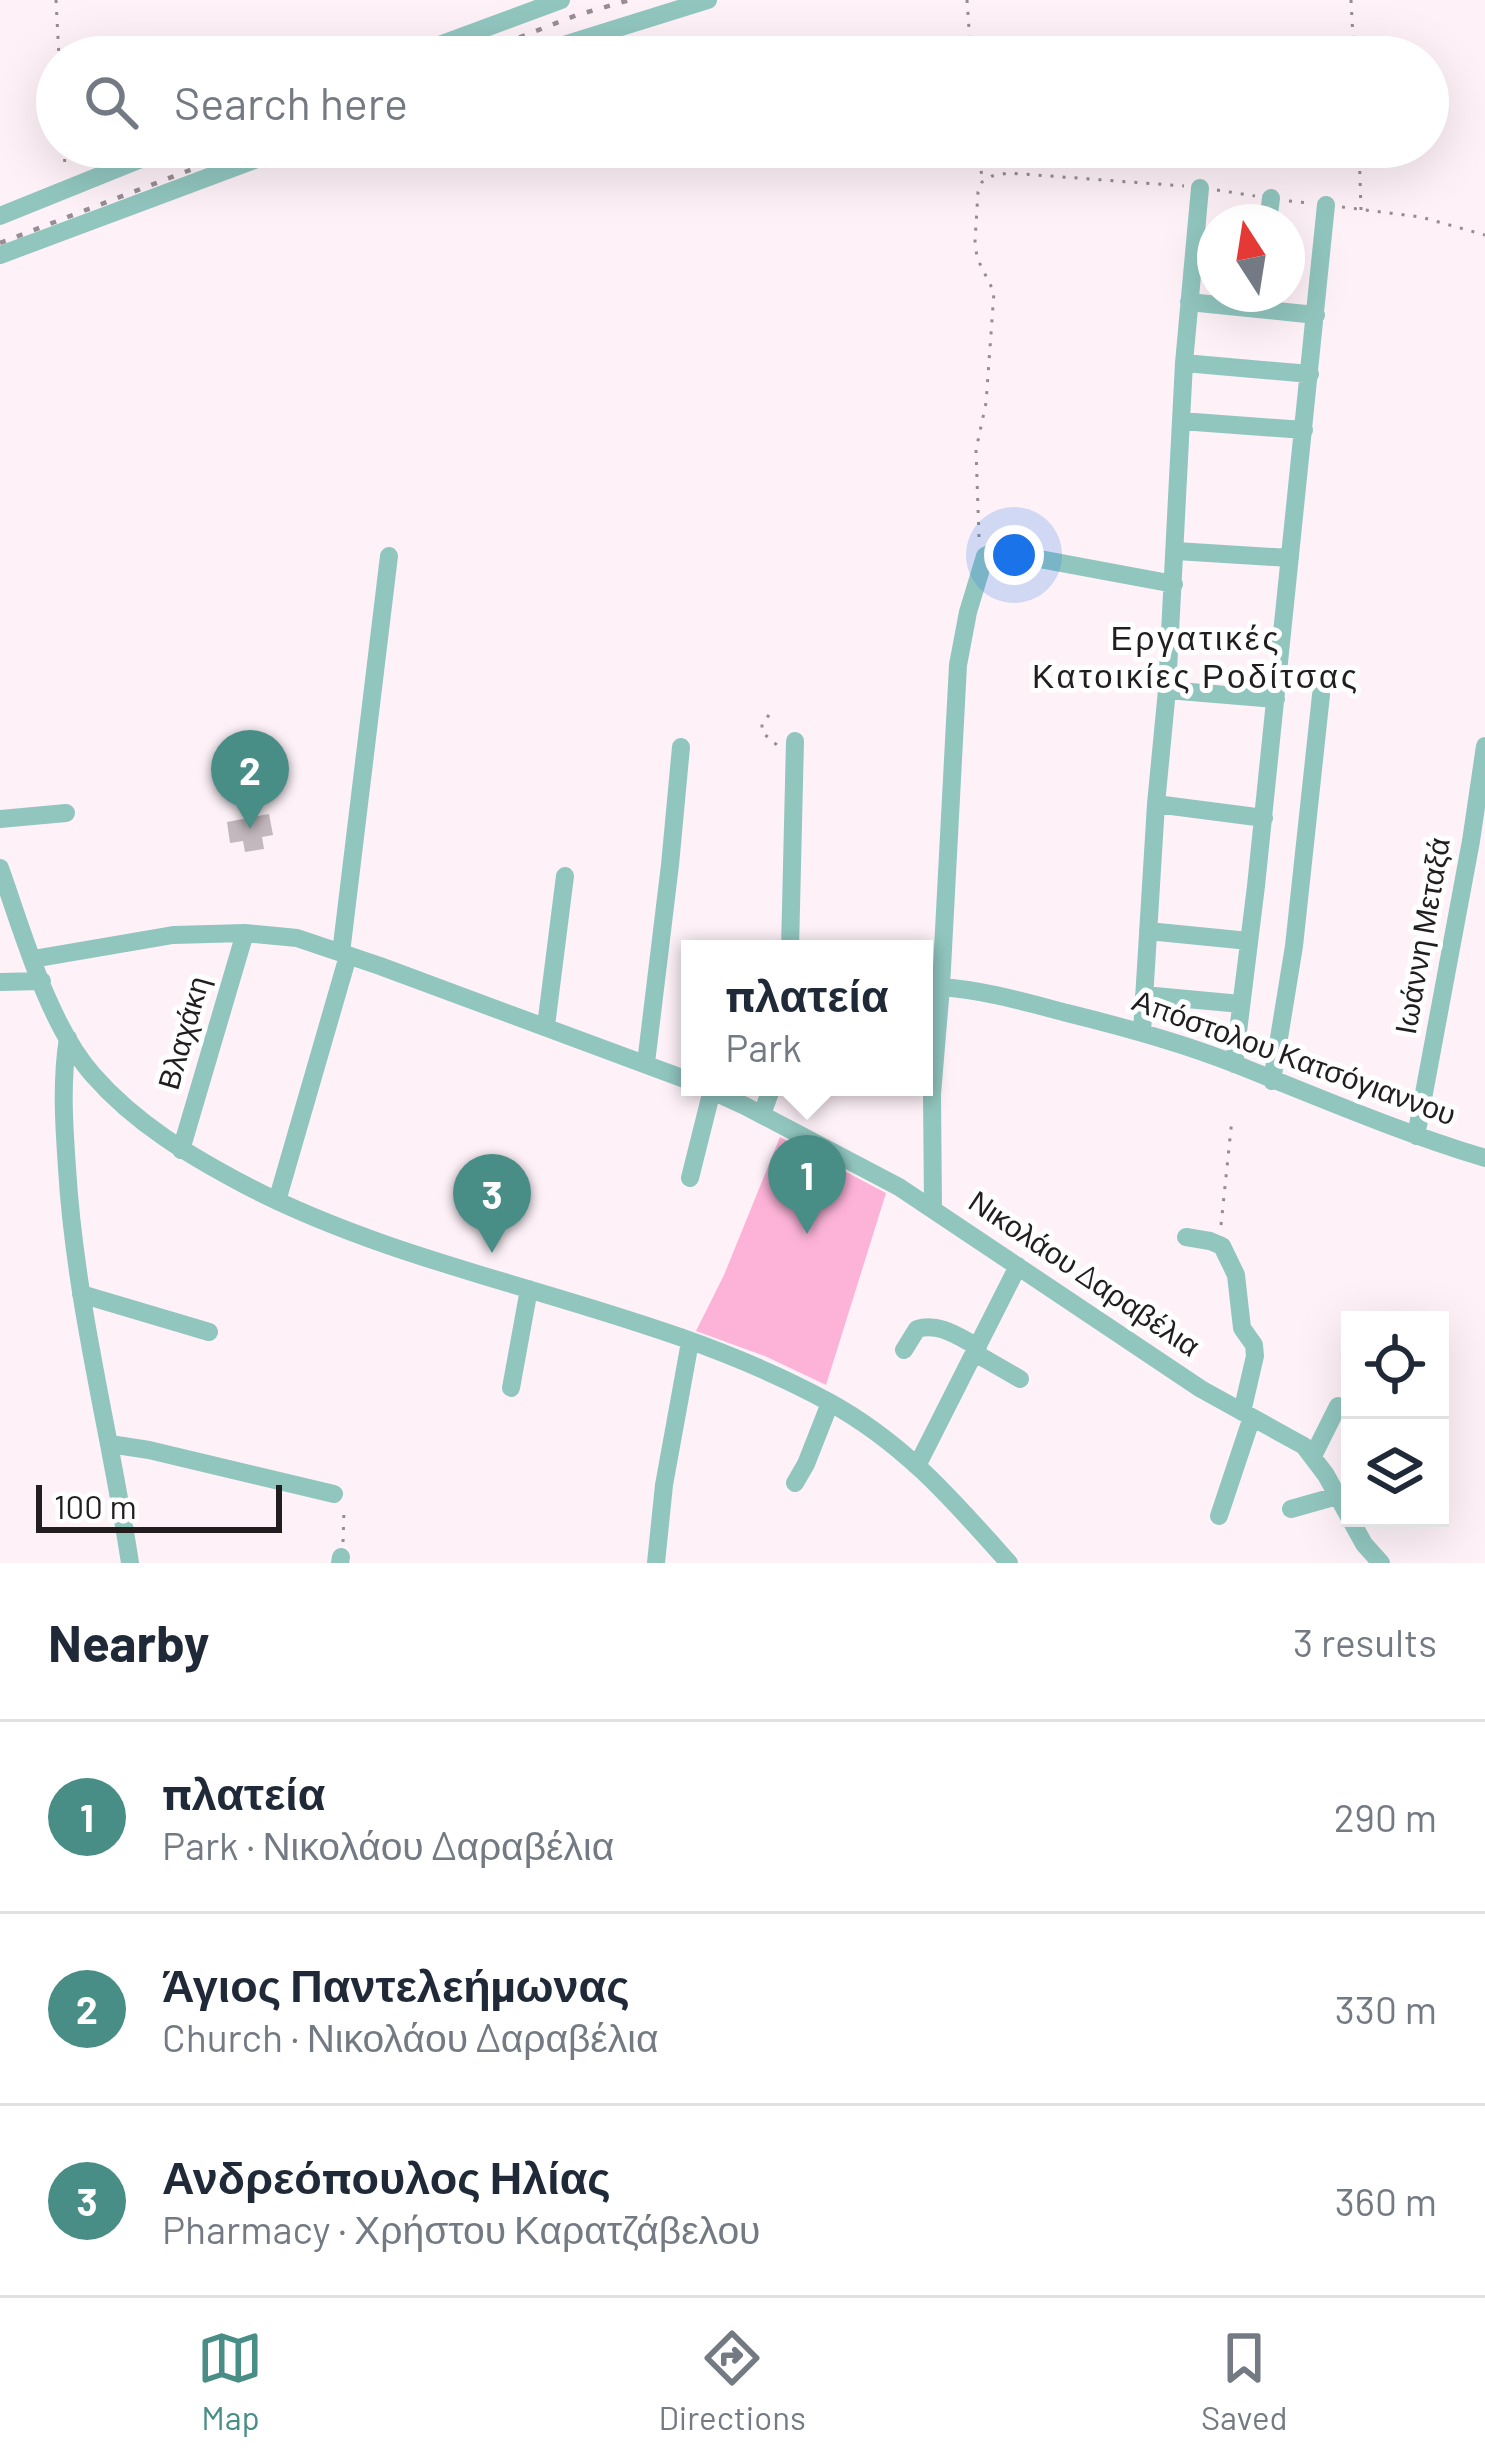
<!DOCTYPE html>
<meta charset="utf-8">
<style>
body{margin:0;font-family:Barlow,sans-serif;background:#f6f6f7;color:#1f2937}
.controls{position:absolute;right:36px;bottom:36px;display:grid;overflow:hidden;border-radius:0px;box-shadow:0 12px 48px #0002}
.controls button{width:108px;height:108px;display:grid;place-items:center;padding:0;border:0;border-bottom:3px solid #e0e1e3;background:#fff;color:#1f2937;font:60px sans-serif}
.compass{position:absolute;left:1197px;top:204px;width:108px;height:108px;border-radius:50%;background:#fff;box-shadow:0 12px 48px #0002;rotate:348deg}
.scale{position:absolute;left:36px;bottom:30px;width:246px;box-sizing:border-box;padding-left:12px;border:6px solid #221e20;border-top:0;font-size:33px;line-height:42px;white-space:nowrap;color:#221e20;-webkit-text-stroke:9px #fff;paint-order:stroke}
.you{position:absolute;left:1014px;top:555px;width:42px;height:42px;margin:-30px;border:9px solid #fff;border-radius:50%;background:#1a73e8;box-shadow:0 0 0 18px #1a73e833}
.badge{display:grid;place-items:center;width:78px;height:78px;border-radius:50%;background:#488e86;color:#fff;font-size:39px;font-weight:700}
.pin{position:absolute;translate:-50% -99px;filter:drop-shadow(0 3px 6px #0008)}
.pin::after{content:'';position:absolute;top:63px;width:42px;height:36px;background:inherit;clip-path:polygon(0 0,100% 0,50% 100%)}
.popup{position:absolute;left:681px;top:940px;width:252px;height:156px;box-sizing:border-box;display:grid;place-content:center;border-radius:0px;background:#fff;filter:drop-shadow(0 3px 9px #0005);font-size:39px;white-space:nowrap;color:#747a83}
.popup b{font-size:45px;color:#1f2937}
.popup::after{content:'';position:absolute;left:50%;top:100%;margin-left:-24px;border:24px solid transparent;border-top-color:#fff}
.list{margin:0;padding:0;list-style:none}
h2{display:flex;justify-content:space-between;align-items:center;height:156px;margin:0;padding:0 48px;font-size:51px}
h2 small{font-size:39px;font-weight:400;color:#747a83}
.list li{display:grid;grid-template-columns:78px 1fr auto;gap:36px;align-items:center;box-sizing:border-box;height:192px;padding:0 48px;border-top:3px solid #e0e1e3}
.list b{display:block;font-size:45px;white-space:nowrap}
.list p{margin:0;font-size:39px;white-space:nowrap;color:#747a83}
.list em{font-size:39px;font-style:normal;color:#747a83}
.icon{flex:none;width:66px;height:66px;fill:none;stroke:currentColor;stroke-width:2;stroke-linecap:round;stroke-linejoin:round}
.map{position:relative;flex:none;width:1485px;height:1563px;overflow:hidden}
.search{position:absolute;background:#fff;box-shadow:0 12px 48px #0002;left:36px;right:36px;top:36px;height:132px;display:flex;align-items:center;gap:30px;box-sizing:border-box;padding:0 42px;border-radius:66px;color:#747a83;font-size:45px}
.sheet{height:732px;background:#fff}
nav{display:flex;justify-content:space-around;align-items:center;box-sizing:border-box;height:168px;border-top:3px solid #e0e1e3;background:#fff;font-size:33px;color:#747a83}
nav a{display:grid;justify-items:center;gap:6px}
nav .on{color:#488e86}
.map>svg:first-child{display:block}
</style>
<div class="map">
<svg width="1485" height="1563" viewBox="0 0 1485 1563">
<rect width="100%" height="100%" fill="#fef2f8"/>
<path fill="#fdb3d8" d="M780 1137 886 1193 826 1385 765 1356 696 1331 724 1275Z"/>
<path fill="#c3b8bd" d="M269 814 273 835 262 837 264 849 245 852 243 841 230 843 227 822Z"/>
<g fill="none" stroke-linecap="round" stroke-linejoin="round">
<path stroke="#958d91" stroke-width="3" stroke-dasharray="3 9" stroke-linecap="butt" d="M56 0 59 57
M967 0 971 57
M1351 0 1354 57
M64 147 65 168
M979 147 982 180
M1359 147 1361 210
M1217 190 1255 196
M1289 201 1309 203
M1342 207 1421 217 1485 235
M979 537 976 450 986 403 994 292 977 258 975 241 978 192 982 182 992 176 1009 173 1184 186
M769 715 762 724V732L778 746
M1221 1225 1232 1119
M343 1542 344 1510"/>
<path stroke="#91c6bf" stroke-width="18" d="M407 57 561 0
M525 57 708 0
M0 216 171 147
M1268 222 1271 198
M0 255 289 147
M1189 302 1316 315
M1184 363 1310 374
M1181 421 1304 430
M1176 551 1290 558
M1167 690 1276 699
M1156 804 1264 818
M0 819 66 813
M0 868C23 932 48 1024 93 1075 136 1124 190 1156 247 1186 431 1281 645 1302 827 1401 903 1442 953 1500 1009 1563
M1148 931 1249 941
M790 949 795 741
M341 953 389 556
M33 959 173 935 245 933 297 938 380 966 690 1081
M0 982 42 981
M941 987C984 990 1025 1002 1067 1013 1124 1027 1180 1042 1235 1064 1318 1097 1399 1132 1485 1158
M1144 995 1241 1004
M546 1026 565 876
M1142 1032 1156 804 1167 690 1184 363 1200 188
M68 1038C61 1082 64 1125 67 1168 75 1302 110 1431 130 1563
M646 1063 670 865 681 747
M1234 1064 1256 886 1326 205
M1272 1081 1294 946 1321 695
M704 1087 745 1106 899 1187 1201 1389 1304 1446 1326 1475 1364 1544 1381 1563
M762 1114 772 1087
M1416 1136 1471 841 1485 746
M181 1150 245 933
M690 1178 712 1090
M277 1201 348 956
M933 1208 932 1094 941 987 958 665 968 612 985 556 996 551 1174 584
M1186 1237 1210 1241 1222 1246 1236 1275 1242 1328 1254 1345 1255 1356 1242 1412
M81 1294 209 1332
M904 1350 917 1329C939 1322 959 1337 978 1347
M975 1353 1020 1379
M511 1388 529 1289
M110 1444 149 1450 334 1494
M1313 1456 1338 1406
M918 1464 1018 1266
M795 1483 806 1464 830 1403
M1291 1509 1337 1496
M1219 1516 1252 1417
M340 1563 341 1557
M656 1563 664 1485 690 1342"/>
<path stroke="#978e93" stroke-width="4.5" stroke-dasharray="6 12" stroke-linecap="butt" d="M469 57 577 15 630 0
M0 243 250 147"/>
</g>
<g text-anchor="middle" stroke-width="10" stroke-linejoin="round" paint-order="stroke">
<g font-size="30" fill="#221e20" stroke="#fff">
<text transform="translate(1423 936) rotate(-80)" y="10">Ιωάννη Μεταξά</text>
<text transform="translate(184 1033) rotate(-74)" y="10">Βλαχάκη</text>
<text transform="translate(1294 1058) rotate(20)" y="10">Απόστολου Κατσόγιαννου</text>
<text transform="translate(1084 1274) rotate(34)" y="10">Νικολάου Δαραβέλια</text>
</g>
<g font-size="33" letter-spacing="3" fill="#221e20" stroke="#fff">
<text x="1196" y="650">Εργατικές<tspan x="1196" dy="38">Κατοικίες Ροδίτσας</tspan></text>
</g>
</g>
</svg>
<div class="controls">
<button><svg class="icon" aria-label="locate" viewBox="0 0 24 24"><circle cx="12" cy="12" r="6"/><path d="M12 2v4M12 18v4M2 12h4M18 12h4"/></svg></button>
<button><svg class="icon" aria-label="layers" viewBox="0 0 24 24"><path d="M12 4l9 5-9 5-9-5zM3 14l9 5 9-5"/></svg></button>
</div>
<svg class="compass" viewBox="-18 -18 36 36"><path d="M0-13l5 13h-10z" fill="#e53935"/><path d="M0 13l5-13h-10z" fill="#747a83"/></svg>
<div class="scale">100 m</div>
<div class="you"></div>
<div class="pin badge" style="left:807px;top:1234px">1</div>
<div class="popup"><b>πλατεία</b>Park</div>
<div class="pin badge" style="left:250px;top:829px">2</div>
<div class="pin badge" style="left:492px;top:1253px">3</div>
<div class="search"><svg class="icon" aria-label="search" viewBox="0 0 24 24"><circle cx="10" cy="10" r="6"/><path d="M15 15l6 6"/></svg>Search here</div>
</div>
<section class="sheet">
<h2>Nearby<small>3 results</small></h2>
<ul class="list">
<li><span class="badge">1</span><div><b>πλατεία</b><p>Park · Νικολάου Δαραβέλια</p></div><em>290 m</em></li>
<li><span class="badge">2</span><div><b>Άγιος Παντελεήμωνας</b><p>Church · Νικολάου Δαραβέλια</p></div><em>330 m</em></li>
<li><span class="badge">3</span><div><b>Ανδρεόπουλος Ηλίας</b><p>Pharmacy · Χρήστου Καρατζάβελου</p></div><em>360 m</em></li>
</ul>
</section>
<nav>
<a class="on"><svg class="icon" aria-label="map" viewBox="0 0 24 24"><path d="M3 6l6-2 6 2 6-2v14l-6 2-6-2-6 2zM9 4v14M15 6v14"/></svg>Map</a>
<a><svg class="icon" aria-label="directions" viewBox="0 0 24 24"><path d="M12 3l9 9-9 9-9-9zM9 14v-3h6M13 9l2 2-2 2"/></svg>Directions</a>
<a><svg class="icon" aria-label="saved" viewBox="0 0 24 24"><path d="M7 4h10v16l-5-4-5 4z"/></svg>Saved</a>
</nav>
